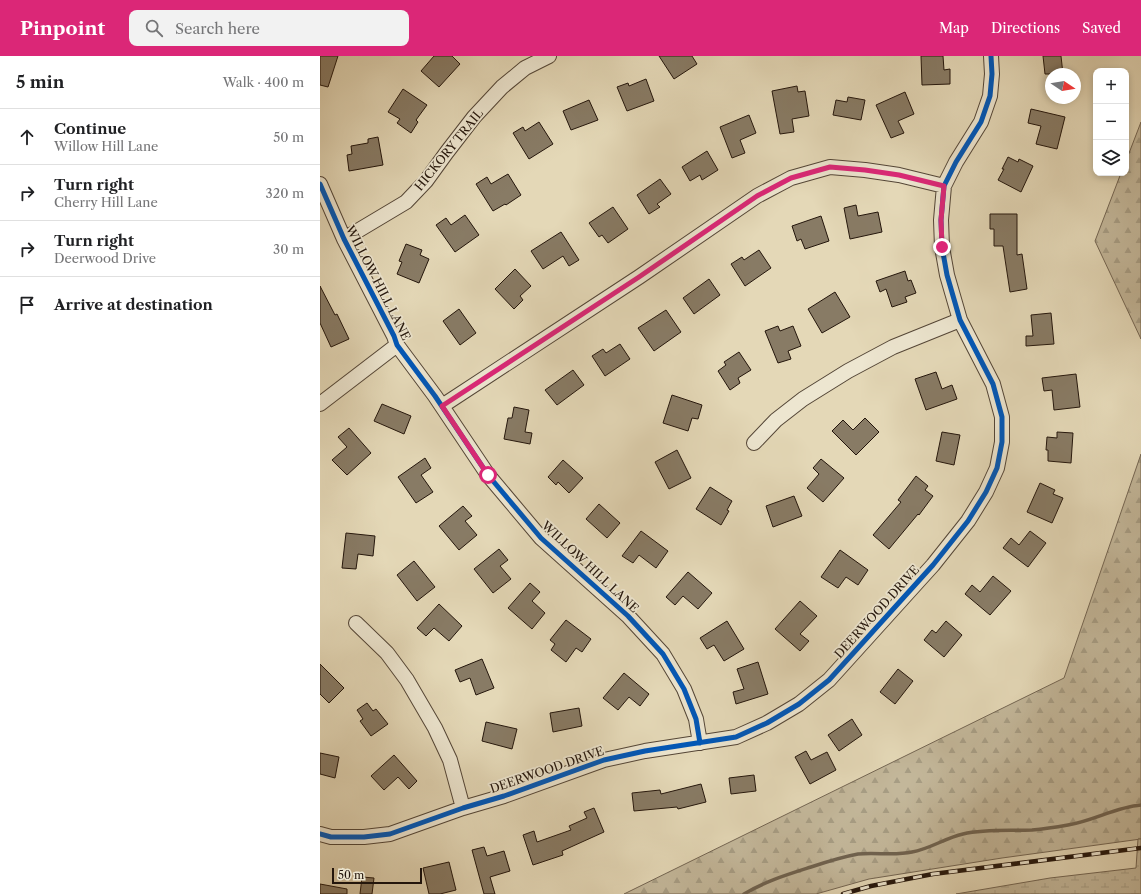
<!DOCTYPE html>
<meta charset="utf-8">
<style>
body{margin:0;font-family:"Libre Caslon Text",serif;background:#f2f2f2;color:#202124}
.controls{position:absolute;right:12px;top:12px;display:grid;overflow:hidden;border-radius:8px;box-shadow:0 2px 6px #0003}
.controls button{width:36px;height:36px;display:grid;place-items:center;padding:0;border:0;border-bottom:1px solid #e0e0e0;background:#fff;color:#202124;font:20px sans-serif}
.compass{position:absolute;left:725px;top:12px;width:36px;height:36px;border-radius:50%;background:#fff;box-shadow:0 2px 6px #0003;rotate:102deg}
.scale{position:absolute;left:12px;bottom:10px;width:90px;box-sizing:border-box;padding-left:4px;border:2px solid #24160c;border-top:0;font-size:11px;line-height:14px;white-space:nowrap;color:#24160c;-webkit-text-stroke:3px #ede6d0;paint-order:stroke}
.stop{position:absolute;width:12px;height:12px;margin:-9px;border:3px solid #db2777;border-radius:50%;background:#fff}
.stop.end{background:#db2777;border-color:#fff;box-shadow:0 1px 4px #0008}
.list{margin:0;padding:0;list-style:none}
h2{display:flex;justify-content:space-between;align-items:center;height:52px;margin:0;padding:0 16px;font-size:17px}
h2 small{font-size:13px;font-weight:400;color:#757577}
.list li{display:grid;grid-template-columns:26px 1fr auto;gap:12px;align-items:center;box-sizing:border-box;height:56px;padding:0 16px;border-top:1px solid #e0e0e0}
.list b{display:block;font-size:15px;white-space:nowrap}
.list p{margin:0;font-size:13px;white-space:nowrap;color:#757577}
.list em{font-size:13px;font-style:normal;color:#757577}
.icon{flex:none;width:22px;height:22px;fill:none;stroke:currentColor;stroke-width:2;stroke-linecap:round;stroke-linejoin:round}
.map{position:relative;flex:none;width:821px;height:838px;overflow:hidden}
header{display:flex;align-items:center;gap:24px;box-sizing:border-box;height:56px;padding:0 20px;background:#db2777;color:#fff}
header strong{font-size:19px}
nav{display:flex;gap:22px;margin-inline-start:auto;font-size:14px}
.search{width:280px;height:36px;background:#f2f2f2;display:flex;align-items:center;gap:10px;box-sizing:border-box;padding:0 14px;border-radius:8px;color:#757577;font-size:15px}
main{display:flex}
aside{flex:1;background:#fff}
.map>svg:first-child{display:block}
</style>
<header>
<strong>Pinpoint</strong>
<div class="search"><svg class="icon" aria-label="search" viewBox="0 0 24 24"><circle cx="10" cy="10" r="6"/><path d="M15 15l6 6"/></svg>Search here</div>
<nav><a>Map</a><a>Directions</a><a>Saved</a></nav>
</header>
<main>
<aside>
<h2>5 min<small>Walk · 400 m</small></h2>
<ul class="list">
<li><svg class="icon" aria-label="ahead" viewBox="0 0 24 24"><path d="M12 20V5M6 11l6-6 6 6"/></svg><div><b>Continue</b><p>Willow Hill Lane</p></div><em>50 m</em></li>
<li><svg class="icon" aria-label="right" viewBox="0 0 24 24"><path d="M7 20v-9h11M14 6l5 5-5 5"/></svg><div><b>Turn right</b><p>Cherry Hill Lane</p></div><em>320 m</em></li>
<li><svg class="icon" aria-label="right" viewBox="0 0 24 24"><path d="M7 20v-9h11M14 6l5 5-5 5"/></svg><div><b>Turn right</b><p>Deerwood Drive</p></div><em>30 m</em></li>
<li><svg class="icon" aria-label="arrive" viewBox="0 0 24 24"><path d="M6 21V4h12l-3 4 3 4H6"/></svg><div><b>Arrive at destination</b></div></li>
</ul>
</aside>
<div class="map">
<svg width="821" height="838" viewBox="0 0 821 838">
<defs>
<pattern id="forest-firs" width="22" height="20" patternUnits="userSpaceOnUse"><rect width="22" height="20" fill="#c3b79a"/><path d="M5 1l3.5 6h-7zM16 11l3.5 6h-7z" fill="#a79d84"/></pattern>
<pattern id="wetland-marsh" width="20" height="14" patternUnits="userSpaceOnUse"><rect width="20" height="14" fill="#c3b79a"/><path d="M1 5h8M5 5V1M11 12h8M15 12V8" fill="none" stroke="#a79d84"/></pattern>
</defs>
<rect width="100%" height="100%" fill="#e4d8b7"/>
<filter id="stains"><feTurbulence type="fractalNoise" baseFrequency=".005" numOctaves="4"/><feColorMatrix values="0 0 0 0 .2 0 0 0 0 .09 0 0 0 0 .02 0 0 0 .5 -.17"/></filter>
<radialGradient id="worn" r=".72"><stop offset=".6" stop-color="#630" stop-opacity="0"/><stop offset="1" stop-color="#630" stop-opacity=".3"/></radialGradient>
<path fill="url(#forest-firs)" stroke="#746653" d="M821 66V283L775 185 801 117H806V105Z
M821 398V783L682 802 549 823 496 838H304L744 622Z"/>
<path fill="url(#wetland-marsh)" stroke="#746653" d="M818 783H821V838H636L730 822 816 812Z"/>
<g fill="none" stroke-linecap="round" stroke-linejoin="round">
<path stroke="#706350" stroke-width="3.5" d="M424 838C446 825 466 819 491 811 506 806 522 801 538 798 556 796 574 800 592 796 610 793 625 782 643 778 666 773 689 775 712 774 724 773 737 771 748 769 773 765 796 751 821 749"/>
</g>
<path fill="#887b65" stroke="#24160c" d="M0 0H18L8 31 0 29Z
M114 0H132L140 8 119 31 101 15Z
M339 0H372L377 8 354 23Z
M601 0H623L624 14 630 13V28L602 29Z
M723 0H741L743 18H725Z
M326 23 334 45 307 55 297 31 308 27 309 30Z
M477 30 478 36 485 35 489 60 472 63 474 76 460 78 452 35Z
M83 33 107 49 96 64 98 66 91 77 77 67 80 63 68 56Z
M585 36 594 58 578 65 584 77 571 82 556 49Z
M528 41 545 44 541 64 513 59 516 44 527 46Z
M269 44 278 64 251 74 243 55Z
M711 53 745 61 737 93 716 88 721 70 708 67Z
M429 59 436 77 420 84 425 97 412 102 400 71Z
M219 66 233 88 209 103 193 77 203 71 205 75Z
M58 81 63 109 29 115 27 99 32 98 31 90 48 87V83Z
M387 95 398 114 382 124 380 119 370 125 362 111Z
M688 101 698 106 699 103 713 110 701 136 678 124 684 113H682Z
M188 118 201 139 186 149 185 148 173 155 156 128 167 121 171 128Z
M340 123 351 138 337 148 340 151 329 158 317 139Z
M536 149 538 160 558 156 562 176 530 183 524 152Z
M293 151 308 173 288 187 282 179 279 181 269 167Z
M670 158H697V199L702 198 707 233 690 236 683 190H674V173H670Z
M145 159 159 179 135 196 116 169 126 162 131 169Z
M501 160 509 185 485 193 481 183 477 185 472 170Z
M241 176 259 204 249 210 243 200 223 213 211 195Z
M86 188 102 194 100 199 109 203 99 227 77 218 82 206 79 205Z
M439 194 451 212 425 230 411 208 422 201 424 204Z
M195 213 211 230 200 240 203 244 194 253 175 233Z
M585 215 588 225 591 224 596 237 585 241 587 246 572 251 566 233 560 236 556 225Z
M389 223 400 239 374 258 363 242Z
M0 230 15 259 17 258 29 283 11 291 0 267Z
M515 236 530 261 502 277 488 253Z
M139 253 156 277 140 289 123 265Z
M346 254 361 276 334 295 318 272Z
M731 257 734 288 706 290V280H713L711 259Z
M458 270 460 275 473 270 481 290 468 295 471 303 458 307 445 275Z
M300 288 310 303 285 320 272 300 283 293 286 297Z
M419 296 431 314 418 322 420 327 410 334 398 315 406 309 404 306Z
M253 314 264 329 237 349 225 334Z
M616 316 622 333 632 329 637 343 606 354 595 323Z
M756 318 760 351 734 354 732 334 724 335 722 322Z
M352 339 382 349 378 363 372 362 368 375 343 367Z
M62 348 91 360 84 378 54 365Z
M194 351 209 354 205 376 212 377 210 388 184 383 188 362H192Z
M545 362 559 376 536 399 512 375 523 364 533 374Z
M29 372 51 397 27 419 12 404 27 391 18 381Z
M622 376 640 379 634 409 616 405Z
M737 376 753 377 751 407 728 405V394H726L727 381 737 382Z
M357 394 371 422 349 433 335 406Z
M105 402 111 412 101 419 113 436 96 447 78 421Z
M501 403 524 422 503 446 487 432 499 418 493 412Z
M243 404 263 422 249 437 238 426 236 429 228 421Z
M596 420 608 430 605 434 613 440 599 459 598 458 569 493 553 479 581 446 578 444Z
M720 427 735 434 733 438 743 442 732 467 707 456Z
M390 431 412 445 407 454 409 455 401 469 376 453Z
M474 440 482 460 453 471 446 450Z
M279 448 300 467 287 482 266 463Z
M143 450 152 460 145 465 157 479 139 494 119 470Z
M321 475 348 495 336 512 319 499 313 507 302 500Z
M710 475 726 487 708 511 683 492 691 482 699 489Z
M26 477 55 480 53 500 38 498 36 513 22 512Z
M179 493 188 504 180 510 191 523 173 537 154 513Z
M520 494 548 514 538 529 526 521 518 532 501 521Z
M94 505 115 531 97 545 77 519Z
M368 516 392 537 378 553 363 540 355 549 346 541Z
M673 520 691 535 670 559 645 538 652 529 660 536Z
M210 527 220 536 212 545 225 557 212 573 188 552Z
M480 545 497 560 480 578 489 585 480 595 455 573Z
M119 548 142 570 129 585 114 572 106 580 97 572Z
M246 564 271 583 262 596 256 592 246 606 231 594 235 588 230 584Z
M407 565 424 593 404 605 394 589 387 593 380 582Z
M626 565 642 579 624 601 604 584 612 574 616 577Z
M162 603 174 632 156 639 150 622 140 626 135 614Z
M438 606 448 638 416 648 413 636 424 633 417 613Z
M0 608 24 632 9 647 0 638Z
M578 613 593 625 575 648 560 636Z
M304 617 329 638 320 650 309 641 298 654 283 642Z
M47 647 53 655 56 653 68 668 51 680 40 665 43 663 37 654Z
M259 652 262 670 233 676 230 657Z
M532 663 542 679 519 695 508 679Z
M166 666 197 673 192 693 162 685Z
M486 695 491 704 507 696 516 714 490 728 475 701Z
M0 697 19 701 15 722 0 718Z
M74 699 97 725 89 733 78 721 64 734 51 720Z
M434 719 436 735 411 738 409 722Z
M381 728 386 746 358 753 357 751 314 755 312 737 340 734 341 738Z
M274 752 284 776 242 795 243 799 213 809 203 779 214 775 217 786 251 774 249 770 267 762 264 756Z
M164 791 167 800 184 795 190 815 170 821 175 838H164L152 794Z
M129 806 136 834 120 838H109L103 812Z
M42 821 54 822 52 838H40Z
M0 828 27 833V838H0Z"/>
<g fill="none" stroke-linecap="round" stroke-linejoin="round">
<defs>
<path id="minor" d="M0 128 24 183 74 280 77 289 115 340 168 419 221 482 308 560 343 598 364 633 376 663 380 687
M24 183 86 146 106 125 127 96 154 61 182 31 205 12 229 0
M0 348 77 289
M122 350 319 221 437 140 471 122 510 111 545 114 579 119 624 130
M434 387 456 364 483 343 528 315 573 291 640 264
M36 567 67 597 87 624 115 672 130 704 143 752
M0 778 11 781H44L70 778 143 752 184 740 284 704 325 695 416 681 447 667 479 648 509 624 613 509 648 465 666 436 677 412 682 386V361L673 328 640 264 627 219 622 191 621 164 624 130 636 106 661 66 670 40 672 18 671 0"/>
</defs>
<use href="#minor" stroke="#544637" stroke-width="16"/>
<use href="#minor" stroke="#ede6d0" stroke-width="14"/>
<defs>
<path id="rail" d="M523 838 551 830 613 818 821 792"/>
</defs>
<use href="#rail" stroke="#24160c" stroke-width="4.5"/>
<use href="#rail" stroke="#ede6d0" stroke-width="3" stroke-dasharray="9" stroke-linecap="butt"/>
<defs>
<path id="cycleway" d="M0 128 24 183 74 280 77 289 115 340 168 419 221 482 308 560 343 598 364 633 376 663 380 687
M0 778 11 781H44L70 778 143 752 184 740 284 704 325 695 416 681 447 667 479 648 509 624 613 509 648 465 666 436 677 412 682 386V361L673 328 640 264 627 219 622 191 621 164 624 130 636 106 661 66 670 40 672 18 671 0"/>
</defs>
<use href="#cycleway" stroke="#ede6d0" stroke-width="8"/>
<use href="#cycleway" stroke="#0057b8" stroke-width="5"/>
</g>
<g fill="none" stroke-linecap="round" stroke-linejoin="round">
<path stroke="#db2777" stroke-width="5" d="M168 419 122 350 319 221 437 140 471 122 510 111 545 114 579 119 624 130 621 164 622 191"/>
</g>
<g text-anchor="middle" stroke-width="3.5" stroke-linejoin="round" paint-order="stroke">
<g font-size="12" fill="#24160c" stroke="#ede6d0">
<text transform="translate(129 94) rotate(-51)" y="4">HICKORY TRAIL</text>
<text transform="translate(58 227) rotate(63)" y="4">WILLOW HILL LANE</text>
<text transform="translate(270 511) rotate(43)" y="4">WILLOW HILL LANE</text>
<text transform="translate(557 556) rotate(-48)" y="4">DEERWOOD DRIVE</text>
<text transform="translate(227 714) rotate(-19)" y="4">DEERWOOD DRIVE</text>
</g>
</g>
<rect width="100%" height="100%" filter="url(#stains)"/>
<rect width="100%" height="100%" fill="url(#worn)"/>
</svg>
<div class="controls">
<button>+</button>
<button>−</button>
<button><svg class="icon" aria-label="layers" viewBox="0 0 24 24"><path d="M12 4l9 5-9 5-9-5zM3 14l9 5 9-5"/></svg></button>
</div>
<svg class="compass" viewBox="-18 -18 36 36"><path d="M0-13l5 13h-10z" fill="#e53935"/><path d="M0 13l5-13h-10z" fill="#757577"/></svg>
<div class="scale">50 m</div>
<div class="stop" style="left:168px;top:419px"></div>
<div class="stop end" style="left:622px;top:191px"></div>
</div>
</main>
